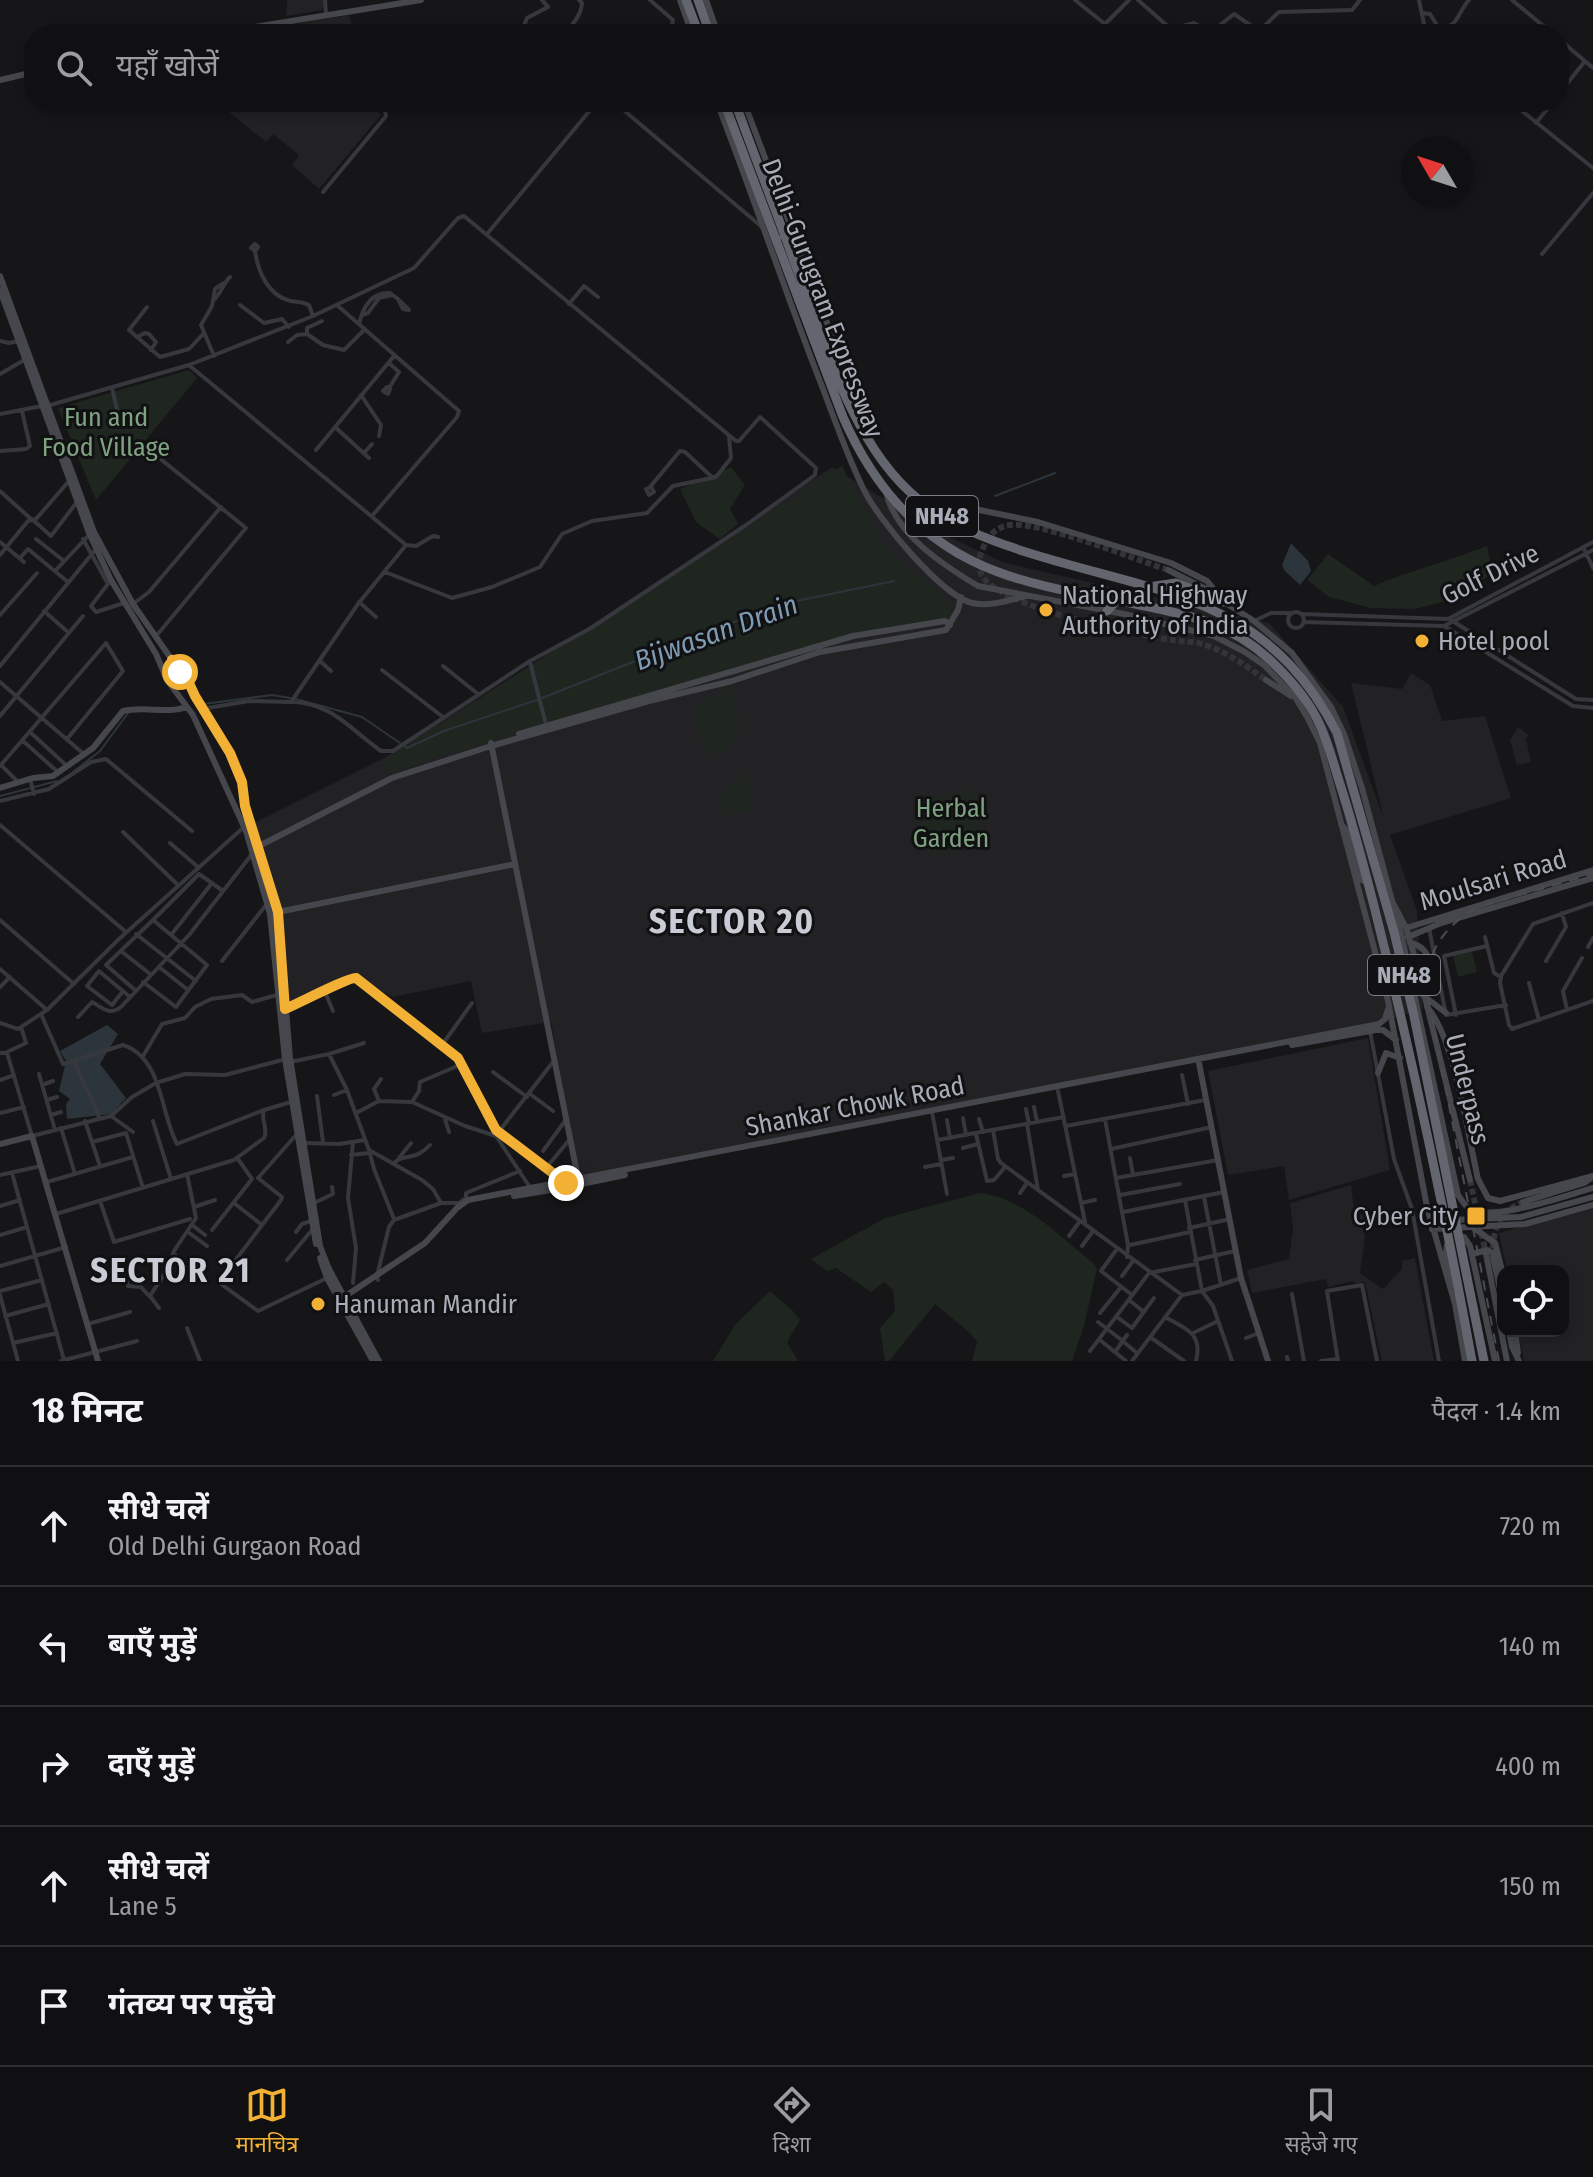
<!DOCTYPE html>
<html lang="hi">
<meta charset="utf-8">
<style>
body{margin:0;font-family:"Fira Sans Condensed","Noto Sans Devanagari",sans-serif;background:#1e1e20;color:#f1f3f6}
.controls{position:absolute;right:24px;bottom:24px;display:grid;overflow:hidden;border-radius:16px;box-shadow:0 4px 12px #0003}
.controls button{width:72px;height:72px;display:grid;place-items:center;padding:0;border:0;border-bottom:2px solid #303032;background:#101012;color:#f1f3f6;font:40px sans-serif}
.compass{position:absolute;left:1401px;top:136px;width:72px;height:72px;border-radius:50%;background:#101012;box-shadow:0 4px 12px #0003;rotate:309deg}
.stop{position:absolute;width:24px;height:24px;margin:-18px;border:6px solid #f2b134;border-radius:50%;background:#fff}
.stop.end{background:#f2b134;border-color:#fff;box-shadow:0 2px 8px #0008}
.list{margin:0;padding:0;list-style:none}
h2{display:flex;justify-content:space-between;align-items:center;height:104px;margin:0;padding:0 32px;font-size:34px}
h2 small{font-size:26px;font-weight:400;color:#9c9d9f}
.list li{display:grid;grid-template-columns:52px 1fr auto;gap:24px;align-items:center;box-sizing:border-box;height:120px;padding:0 32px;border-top:2px solid #303032}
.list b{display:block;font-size:30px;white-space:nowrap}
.list p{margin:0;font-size:26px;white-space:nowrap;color:#9c9d9f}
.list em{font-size:26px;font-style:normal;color:#9c9d9f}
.icon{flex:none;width:44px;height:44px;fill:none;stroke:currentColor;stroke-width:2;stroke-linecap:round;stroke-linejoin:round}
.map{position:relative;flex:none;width:1593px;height:1361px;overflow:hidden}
.search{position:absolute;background:#101012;box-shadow:0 4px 12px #0003;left:24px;right:24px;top:24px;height:88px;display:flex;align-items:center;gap:20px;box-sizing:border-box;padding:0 28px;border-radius:32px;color:#9c9d9f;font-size:30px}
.sheet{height:704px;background:#101012}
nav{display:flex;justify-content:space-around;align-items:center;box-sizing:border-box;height:112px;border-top:2px solid #303032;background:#101012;font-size:22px;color:#9c9d9f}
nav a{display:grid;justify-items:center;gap:4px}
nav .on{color:#f2b134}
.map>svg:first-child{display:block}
</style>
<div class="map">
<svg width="1593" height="1361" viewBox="0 0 1593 1361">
<rect width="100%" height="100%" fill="#161618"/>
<path fill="#222225" d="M287 0H322L325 4 322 10 286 16Z
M349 15 355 34H299L289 25Z
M366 102 381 115 319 189 292 165 299 155 273 134 266 142 218 103Z
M832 467 940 533 1005 563 1269 623 1343 707 1384 819 1351 683 1402 689 1411 673 1430 685 1442 721 1485 716 1511 798 1390 835 1417 911 1423 1008 1392 1019 579 1180 551 1022 482 1033 471 981 393 997 352 977 280 1007 269 902 248 826 386 757 523 670Z
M1518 727 1529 735 1526 739 1531 762 1517 765 1510 740Z
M1368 1038 1390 1170 1289 1200 1284 1166 1228 1175 1208 1071Z
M1351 1185 1355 1216 1368 1213 1360 1273 1383 1289 1402 1269V1261L1415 1258 1434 1361H1382L1365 1282 1354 1283 1353 1281 1328 1287 1326 1279 1252 1293 1247 1270 1289 1259 1293 1229 1290 1203Z
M1593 1206V1361H1524L1518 1331H1563V1271H1507L1499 1233Z"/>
<path fill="#1e261f" d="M189 370 197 378 96 500 58 408Z
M842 466 884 546 897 560 939 592 952 611 950 622 842 640 775 663 448 754 390 774 385 760Z
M731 467 745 485 730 509 738 524 720 539 696 522 680 489Z
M1487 546 1493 573 1454 599 1415 609 1371 608 1329 597 1307 580 1328 554 1374 586C1411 570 1450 561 1487 546Z
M733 686 739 734 720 755 703 750 698 722 699 703Z
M745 772 753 809 721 816V793Z
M972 789 984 845 930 857 918 801Z
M1472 951 1477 972 1458 977 1453 955Z
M980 1193C1024 1198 1060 1237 1093 1263L1097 1269 1084 1326 1072 1361H972L977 1342 970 1333 935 1304 889 1361H885L880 1328 895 1311 893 1290 884 1282 871 1292 836 1268 827 1271 811 1259 885 1218Z
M770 1291 792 1310 800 1320 787 1342 798 1361H713L735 1325Z"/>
<path fill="#2c353c" d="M1291 543 1308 561 1311 571 1300 585 1285 571 1282 565Z
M107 1025 118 1034 100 1064 126 1098 111 1114 67 1119 66 1104 70 1099 59 1091 66 1061 60 1051Z"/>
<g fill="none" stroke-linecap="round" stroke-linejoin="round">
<path stroke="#2c353c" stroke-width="2" d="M995 496 1055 473
M542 698 777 605 894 581
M296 699 362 717 400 743
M204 704 272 695 290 698
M405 746 407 748 444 731 537 700
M73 772 100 751 128 713
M0 796 57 781"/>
<path stroke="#333438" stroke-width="6" stroke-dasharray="6 3" stroke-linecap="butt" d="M1168 570C1134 559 1040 521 1010 525 996 527 989 535 983 548 979 556 977 569 983 577 1003 608 1133 634 1172 640 1182 642 1193 641 1202 644 1226 651 1246 666 1266 680
M1470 1180 1486 1254
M1493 1257C1492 1231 1498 1212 1523 1202"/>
<path stroke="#37383d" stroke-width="4" d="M325 0 326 14
M650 0 673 20 672 25 664 34
M1075 0 1105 24 1129 0
M1138 0 1171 29 1194 23 1210 33 1234 14 1259 31 1279 12 1352 10 1360 0
M1419 0 1424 24 1433 34
M1512 0 1553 34
M1422 13 1430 14 1438 27C1458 30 1457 13 1469 0
M280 23 292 34
M526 34 524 26 527 18 548 7 542 0
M562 34C571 27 581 16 582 3L579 0
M1559 39 1593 68
M1559 94 1585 61
M614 102 762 227
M1511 102 1593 168
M1536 123 1553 102
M323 192 386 116 385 111 374 102
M487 234 597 102
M255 244 258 247 255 251 251 248Z
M255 251C258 272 268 295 290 301 297 302 303 302 309 305L313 316
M1542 254 1593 193
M215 299C222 291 223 284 230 277
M569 304 584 286 598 297
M240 305 264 323 282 319 289 327
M338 306 459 411 457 417 372 516
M147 307 129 330 160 357 189 349 204 333
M362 315 368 313 379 298 392 295
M359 324C363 307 371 292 390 293L398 299 403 309 409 310 400 301
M307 334V328L322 321
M137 337 145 333 149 334 156 342 151 350
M0 341 9 343 18 341
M288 342 297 335 307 334 323 345 344 350 365 329
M214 356 201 325 212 306 215 289 224 283
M389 363 399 372 389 388
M190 366 406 545 358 604 291 702 249 701 202 709
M0 374 26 359
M387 387 390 389 388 394 383 391Z
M112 388 119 418
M361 395 381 425 379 436
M47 406 189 365 313 316 414 268 458 218 464 216 736 441H739L760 417 816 468 815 475 746 525 591 628 530 661 393 751H381C351 730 331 702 291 702
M0 414 42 406
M335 427 369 458
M142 444 246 528 157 635
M316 450 394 356
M0 451 26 449 30 446 22 411
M364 453 372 444
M650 487 680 451 685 452 713 478
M651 487 654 492 649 495 646 489Z
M0 491 31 519
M33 520 51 536 77 502
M36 539 64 561
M83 539 108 584
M0 542 24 562
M406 545 416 546 433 536 438 537
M1583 547 1593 568
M0 555 28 521 36 519 69 481
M20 558 28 549 68 582
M55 571 89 535
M385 572 452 598 492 587 540 567 562 534 592 521 647 513 673 486 716 477 731 458 729 436
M111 580 91 606 96 612 124 603
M359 602 376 617
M133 604 149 592 221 507
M44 611 69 633
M1288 620a8 8 0 1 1 16 0a8 8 0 1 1-16 0Z
M1301 614 1448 619 1593 542
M0 615 37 573
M1451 620 1576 699 1593 700
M1254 621 1271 613H1290
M1303 622 1444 626 1593 550
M1444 626 1573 706 1593 708
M320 661 331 671
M530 662 546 725
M0 666 96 549
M443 666 478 694
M382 670 443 717
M0 682 85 755
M0 716 83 616
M30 732 67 766
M23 741 58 772
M1 765 19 783
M0 766 106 643 123 671 67 739
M30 779 34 794
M0 801 49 789 91 762 106 759 192 831
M0 825 126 932
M123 832 178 885
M170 843 198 867
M1593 903 1533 924 1501 976 1500 983 1509 1025 1512 1029 1593 1001
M0 920 74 984
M1429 928 1446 1015 1506 1005
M136 934 196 981
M171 935 212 883
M1485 937 1494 973 1501 977
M1588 947 1593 938
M121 951 150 974
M222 961 266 905
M1546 961 1566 927 1562 913
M159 967 188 990
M0 969 47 1010
M143 982 176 1007 207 965 153 920 199 874 223 891
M1529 983 1539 1020
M0 987 10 977
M135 990 106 965 153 920
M123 991 112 1005 87 986 99 971 100 972 130 997
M325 992 333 1011
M286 1009C298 1004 349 978 356 978L458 1058 496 1130 564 1181
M1567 1010 1563 991 1582 958
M41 1014 63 1064 123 1045C163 1058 160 1113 177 1144L264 1110
M1456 1015 1444 956 1487 946
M78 1017 92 1002C103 1008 109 1016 121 1007L189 935 252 854
M0 1023 18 1029 47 1010 119 939 244 827
M1370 1031 1394 1159 1412 1209 1439 1361
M442 1045 472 1003
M7 1052 26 1043 21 1027
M0 1053H7L32 1136 111 1116 132 1097 156 1083 185 1074 225 1075 286 1059
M329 1054 347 1090 369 1150 422 1180 433 1189 441 1203
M143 1056 162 1024 185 1018 195 1007 211 999 242 995 252 1002 277 995
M75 1062C81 1083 94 1097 99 1118
M290 1062 329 1054 364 1043
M493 1072 527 1097
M39 1074 55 1130
M1182 1075 1188 1104
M0 1080 14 1075
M42 1085 53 1081
M1058 1091 1085 1222
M530 1094 553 1111
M334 1095 347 1090
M317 1096 323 1142
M47 1100 57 1097
M379 1101 374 1089 381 1079
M412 1102 419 1091 420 1082 462 1064
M1034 1107 1037 1122
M1026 1109 1029 1124
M932 1112 947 1194
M0 1113 24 1107
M356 1113 379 1101 412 1102 465 1126 496 1136 531 1189
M51 1115 61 1112
M111 1116 133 1132
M963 1118 966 1135
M445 1119 449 1132
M979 1119 983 1132
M1105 1119 1128 1245 1127 1257
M947 1120 950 1138
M85 1121 100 1166
M153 1121 171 1179
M1027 1124 1038 1190
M1066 1126 1205 1100
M61 1128 75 1174
M993 1130 998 1159 1001 1163 1182 1295 1202 1291 1241 1278
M497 1134 553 1062
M976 1134 987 1181 994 1180 1005 1167
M296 1135 258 1178 282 1197 281 1200 231 1266 221 1284 258 1311 327 1278
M937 1140 1064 1117
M92 1142 126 1133 143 1188
M353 1142 348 1198 356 1248 353 1283
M304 1143 339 1144 365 1140
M963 1148 978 1144
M1111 1149 1212 1127
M369 1150 374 1169 394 1219
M543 1151 565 1121
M351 1155 369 1153
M399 1158 411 1143
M1130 1158 1133 1175
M941 1160 953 1158
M395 1162C405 1153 414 1162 430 1145
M925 1167 941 1164
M546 1168 570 1139
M12 1173 64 1360
M0 1175 41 1166
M1064 1176 1075 1174
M1116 1178 1218 1160
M47 1182 133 1157
M1020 1193 1027 1183
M1120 1195 1180 1184
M1204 1197 1221 1285
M1185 1200 1202 1291 1213 1306 1232 1361
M100 1201 114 1242 190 1219
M234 1203 262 1225
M314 1203 333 1194 332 1187
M1081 1203 1095 1200
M0 1206 20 1200
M194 1207 215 1200
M1123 1212 1224 1192
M56 1214 234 1160 264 1138C269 1129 260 1120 264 1110L291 1102
M192 1225 205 1235
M1189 1228 1230 1219
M212 1230 252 1179 238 1159
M188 1232 207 1246
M296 1232 302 1224 311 1221
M0 1235 27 1227
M1069 1236 1080 1221
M1130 1245 1190 1232
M1082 1246 1093 1231
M1117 1249 1101 1271 1132 1295
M173 1253 199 1275
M287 1260 312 1230
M1195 1260 1235 1251
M0 1266 66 1247
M124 1271 128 1286 141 1287 149 1296
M1122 1276 1133 1261
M378 1280 377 1276 389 1227 394 1220 441 1203H459L466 1198V1193L520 1171
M0 1291 42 1280
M1292 1294 1304 1361
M0 1295 18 1361
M1129 1300 1144 1312
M159 1308 150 1296 167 1270 174 1251 196 1218 187 1174
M1100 1313 1121 1287
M5 1316 49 1304
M1117 1317 1132 1328 1154 1298
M1165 1317C1186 1329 1203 1333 1196 1361
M1098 1322 1123 1341
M88 1324 130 1312
M187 1328 200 1361
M1193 1333 1218 1321
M1150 1337 1184 1361
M1246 1338 1259 1333
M1100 1340 1126 1361
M13 1343 57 1333
M1125 1343 1137 1353
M1090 1351 1149 1273 1196 1264
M1115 1352 1127 1335
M1287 1357 1288 1361
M61 1361 137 1341
M1132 1361 1182 1295
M1321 1361 1338 1359
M1338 1361 1327 1291 1362 1285 1377 1361"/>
<path stroke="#45474d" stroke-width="6" d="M680 0 692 34
M706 0 718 34
M211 34 421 0
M0 80 34 72
M717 102C751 191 782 282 816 371 832 411 845 452 864 490 878 519 941 595 972 603 989 607 1010 600 1026 596
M744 102 838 352 836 369
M0 276 94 532 133 604 172 660 183 670 195 696 230 753 242 782 245 806 278 912 290 1058 320 1246 329 1269 379 1361
M0 290 89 533 111 580 156 654 167 680 193 715 246 831 270 914 285 1059 316 1244
M886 492C895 534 943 565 978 586L1124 614 1214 636 1245 652 1264 665 1295 697 1307 717 1320 743 1388 1001 1427 1207 1455 1304 1465 1361
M932 508 965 507 1038 522 1171 563 1207 581 1224 602 1254 621 1292 653 1331 707 1344 734 1362 788 1402 938 1458 1195C1462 1200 1465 1207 1470 1209 1493 1222 1567 1195 1593 1188
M1168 570 1216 594
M168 675 173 681H177L181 676 178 670
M1266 680 1291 696
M519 734 853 636 945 621 950 625
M491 743 579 1183
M0 788 33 778 53 776 93 748 123 711C143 706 169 714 186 707
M1341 824 1348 832 1362 880 1368 883
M259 846 392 778 491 746 649 701 732 681 820 652 946 630 958 610 961 597
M1394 905 1406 928 1417 965 1470 1180
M273 913 515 864
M1406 928 1593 870
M1408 937 1441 923 1593 878
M1410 943C1423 945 1430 955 1429 967L1418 972
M1424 996 1446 1013
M1427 1007C1455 1038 1468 1136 1478 1179L1488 1198 1500 1201 1593 1176
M1292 1045 1376 1030H1383L1396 1040
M1199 1063 1241 1278 1268 1361
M1378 1073 1386 1053 1400 1058
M0 1144 32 1136 98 1361
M562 1188 625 1175
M514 1196 551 1190
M1523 1202 1584 1183 1591 1178
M1430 1221 1521 1217 1593 1197
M1432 1229 1525 1224 1593 1205
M1475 1229 1495 1243 1503 1274
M1458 1236 1464 1237 1470 1246 1495 1361
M1447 1245 1446 1252 1453 1285
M1472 1254 1487 1250 1497 1255
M1486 1254 1507 1361
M1493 1257 1503 1303
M320 1258 327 1278 373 1361
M341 1299 425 1243 457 1208 468 1200 1379 1024 1385 1019 1388 1009
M1509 1331 1512 1347 1519 1361
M1515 1331 1518 1353"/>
<path stroke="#63666e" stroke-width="9" d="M686 0 699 34
M698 0 710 34
M724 102 843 417C874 488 924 545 998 572 1043 589 1093 595 1140 605 1190 615 1232 624 1270 660 1288 677 1306 697 1317 719 1327 738 1332 758 1338 778 1352 820 1363 863 1374 906 1412 1056 1444 1208 1472 1361
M735 102C754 155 775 208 794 261 823 338 852 446 918 499 951 526 986 539 1026 552 1157 594 1266 594 1337 733L1394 932 1414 1016 1484 1361
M784 236 798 244
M1155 586 1176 583 1224 602
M1107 611 1117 600"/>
<path stroke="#4a4c52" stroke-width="2" stroke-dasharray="10 8" stroke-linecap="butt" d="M1499 1361 1427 993C1424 953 1445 925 1478 907L1593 874"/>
</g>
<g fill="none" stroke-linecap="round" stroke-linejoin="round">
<path stroke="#f2b134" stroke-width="10" d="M180 672 172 660 183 670 195 696 230 753 242 782 245 806 278 912 285 1009C297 1004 349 977 356 978L458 1058 496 1130 566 1183"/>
</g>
<g fill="#f2b134" stroke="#111113" stroke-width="3">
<circle cx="1046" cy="610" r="8"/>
<circle cx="1422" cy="641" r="8"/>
<rect x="1466" y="1206" width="20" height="20" rx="4"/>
<circle cx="318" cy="1304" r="8"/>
</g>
<g text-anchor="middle" stroke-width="6" stroke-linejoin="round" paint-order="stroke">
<g fill="#111113" stroke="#7b7e86" stroke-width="2">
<rect x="906" y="496" width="72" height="40" rx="6"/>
<rect x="1368" y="955" width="72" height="40" rx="6"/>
</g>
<g font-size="24" font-weight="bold" fill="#a8adb8">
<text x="942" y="524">NH48</text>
<text x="1404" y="983">NH48</text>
</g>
<g font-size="26" fill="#a8adb8" stroke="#111113">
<text transform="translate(823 298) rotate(69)" y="9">Delhi-Gurugram Expressway</text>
<text transform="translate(1490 574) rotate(-26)" y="9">Golf Drive</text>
<text transform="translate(1493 880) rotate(-17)" y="9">Moulsari Road</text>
<text transform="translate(1468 1089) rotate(76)" y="9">Underpass</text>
<text transform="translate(855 1106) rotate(-11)" y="9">Shankar Chowk Road</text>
</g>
<g font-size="26" fill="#7fa381" stroke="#111113">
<text x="106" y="426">Fun and<tspan x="106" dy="30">Food Village</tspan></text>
<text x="951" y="817">Herbal<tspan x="951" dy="30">Garden</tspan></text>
</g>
<g font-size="26" fill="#a8adb8" stroke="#111113" text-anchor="start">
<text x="1062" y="604">National Highway<tspan x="1062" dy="30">Authority of India</tspan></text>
<text x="1438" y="650">Hotel pool</text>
<text x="1458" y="1225" text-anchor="end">Cyber City</text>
<text x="334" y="1313">Hanuman Mandir</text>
</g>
<g font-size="28" font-style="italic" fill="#7f9bb3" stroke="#111113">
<text transform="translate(716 632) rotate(-20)" y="10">Bijwasan Drain</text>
</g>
<g font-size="34" font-weight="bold" letter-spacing="2" fill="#c9ccd4" stroke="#111113">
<text x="732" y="933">SECTOR 20</text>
<text x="171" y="1282">SECTOR 21</text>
</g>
</g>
</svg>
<div class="controls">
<button><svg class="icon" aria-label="locate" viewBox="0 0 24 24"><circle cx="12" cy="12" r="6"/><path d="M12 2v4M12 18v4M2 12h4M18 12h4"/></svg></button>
</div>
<svg class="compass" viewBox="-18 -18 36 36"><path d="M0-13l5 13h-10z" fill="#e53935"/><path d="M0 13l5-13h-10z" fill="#9c9d9f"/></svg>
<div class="stop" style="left:180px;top:672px"></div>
<div class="stop end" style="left:566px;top:1183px"></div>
<div class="search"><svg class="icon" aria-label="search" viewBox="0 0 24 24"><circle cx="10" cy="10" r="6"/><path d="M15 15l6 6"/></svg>यहाँ खोजें</div>
</div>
<section class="sheet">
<h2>18 मिनट<small>पैदल · 1.4 km</small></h2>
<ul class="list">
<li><svg class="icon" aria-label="ahead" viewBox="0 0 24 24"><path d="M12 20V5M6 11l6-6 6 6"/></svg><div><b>सीधे चलें</b><p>Old Delhi Gurgaon Road</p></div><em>720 m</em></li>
<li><svg class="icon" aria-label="left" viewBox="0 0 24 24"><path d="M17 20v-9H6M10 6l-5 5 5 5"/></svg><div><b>बाएँ मुड़ें</b></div><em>140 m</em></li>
<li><svg class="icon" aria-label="right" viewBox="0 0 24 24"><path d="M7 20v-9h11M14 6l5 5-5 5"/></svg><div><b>दाएँ मुड़ें</b></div><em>400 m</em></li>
<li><svg class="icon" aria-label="ahead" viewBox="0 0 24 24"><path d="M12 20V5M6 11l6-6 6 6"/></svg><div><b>सीधे चलें</b><p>Lane 5</p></div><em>150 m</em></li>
<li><svg class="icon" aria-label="arrive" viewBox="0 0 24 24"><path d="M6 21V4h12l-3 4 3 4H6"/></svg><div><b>गंतव्य पर पहुँचे</b></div></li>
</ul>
</section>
<nav>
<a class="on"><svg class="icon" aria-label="map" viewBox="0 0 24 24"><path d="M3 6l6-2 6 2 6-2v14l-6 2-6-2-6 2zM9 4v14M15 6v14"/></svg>मानचित्र</a>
<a><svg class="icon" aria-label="directions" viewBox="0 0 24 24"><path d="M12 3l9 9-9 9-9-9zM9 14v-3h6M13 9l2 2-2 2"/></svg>दिशा</a>
<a><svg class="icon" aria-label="saved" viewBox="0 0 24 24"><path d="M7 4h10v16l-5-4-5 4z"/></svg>सहेजे गए</a>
</nav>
